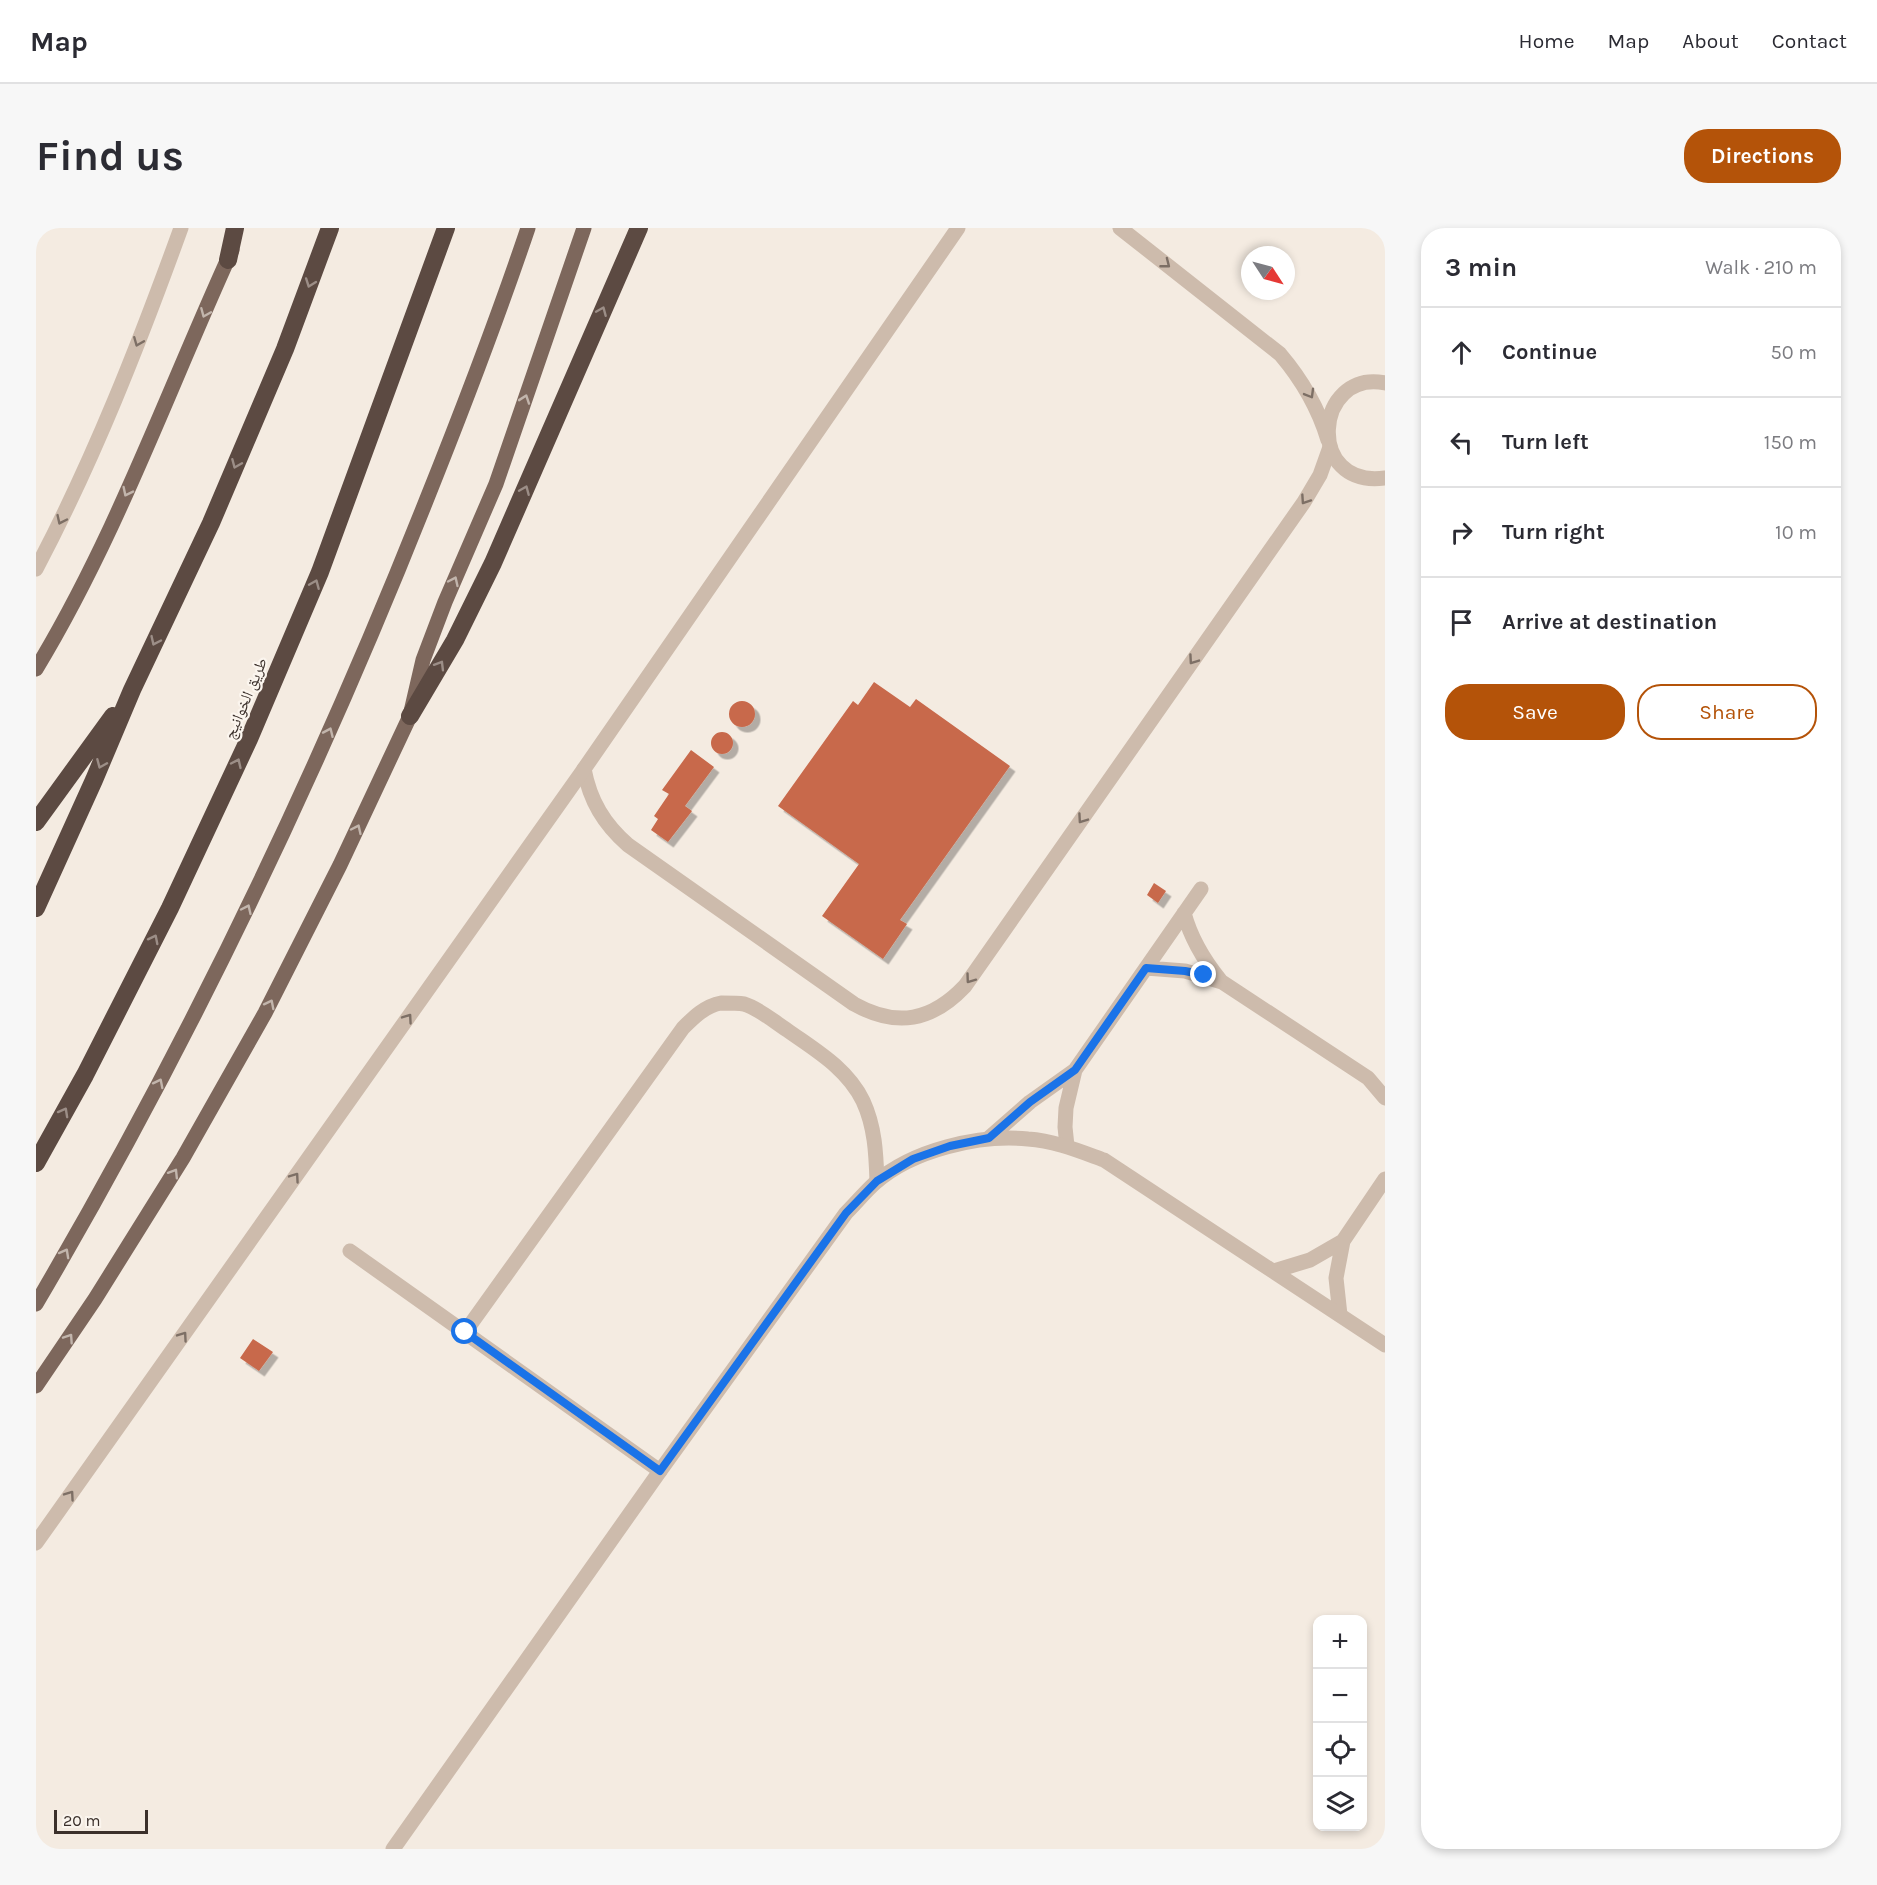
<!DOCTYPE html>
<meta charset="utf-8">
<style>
body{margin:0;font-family:Karla,"Noto Naskh Arabic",sans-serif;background:#f7f7f7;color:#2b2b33}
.controls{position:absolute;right:18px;bottom:18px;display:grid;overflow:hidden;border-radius:12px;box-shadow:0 3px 9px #0003}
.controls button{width:54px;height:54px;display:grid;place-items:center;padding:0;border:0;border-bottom:2px solid #e1e1e2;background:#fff;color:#2b2b33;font:30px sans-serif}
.compass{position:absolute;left:1205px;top:18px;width:54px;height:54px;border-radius:50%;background:#fff;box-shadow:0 3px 9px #0003;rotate:126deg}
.scale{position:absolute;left:18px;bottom:15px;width:94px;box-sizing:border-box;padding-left:6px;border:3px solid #3b302b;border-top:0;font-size:16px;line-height:21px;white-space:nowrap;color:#3b302b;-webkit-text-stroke:4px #fbf5ee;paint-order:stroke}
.stop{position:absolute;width:18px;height:18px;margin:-14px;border:4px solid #1a73e8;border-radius:50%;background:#fff}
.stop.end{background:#1a73e8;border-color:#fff;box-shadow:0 2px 6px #0008}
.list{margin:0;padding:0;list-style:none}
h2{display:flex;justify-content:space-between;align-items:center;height:78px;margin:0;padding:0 24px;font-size:26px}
h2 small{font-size:20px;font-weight:400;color:#7c7c81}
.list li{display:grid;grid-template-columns:39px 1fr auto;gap:18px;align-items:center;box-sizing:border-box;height:90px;padding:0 24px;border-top:2px solid #e1e1e2}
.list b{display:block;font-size:22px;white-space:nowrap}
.list em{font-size:20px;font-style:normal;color:#7c7c81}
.actions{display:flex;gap:12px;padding:18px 24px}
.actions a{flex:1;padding:14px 0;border:2px solid #b45309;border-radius:24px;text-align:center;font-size:21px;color:#b45309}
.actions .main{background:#b45309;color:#fff}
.icon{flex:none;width:33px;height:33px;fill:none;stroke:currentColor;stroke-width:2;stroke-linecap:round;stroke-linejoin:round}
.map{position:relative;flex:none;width:1349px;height:1621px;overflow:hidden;border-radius:24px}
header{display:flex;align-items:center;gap:36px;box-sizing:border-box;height:84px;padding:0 30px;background:#fff;border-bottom:2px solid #e1e1e2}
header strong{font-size:28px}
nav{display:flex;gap:33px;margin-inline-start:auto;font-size:21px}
.intro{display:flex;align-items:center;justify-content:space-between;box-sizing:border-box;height:144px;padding:0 36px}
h1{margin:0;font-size:42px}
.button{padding:15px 27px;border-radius:24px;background:#b45309;color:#fff;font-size:21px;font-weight:700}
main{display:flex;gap:36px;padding:0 36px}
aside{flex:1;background:#fff;border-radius:24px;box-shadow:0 3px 9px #0003}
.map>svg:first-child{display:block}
</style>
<header>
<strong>Map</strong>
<nav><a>Home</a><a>Map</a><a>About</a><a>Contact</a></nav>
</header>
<div class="intro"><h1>Find us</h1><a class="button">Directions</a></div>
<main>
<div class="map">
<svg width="1349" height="1621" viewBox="0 0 1349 1621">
<defs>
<filter id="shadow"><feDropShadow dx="5.5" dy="5.5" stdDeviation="0" flood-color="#0004"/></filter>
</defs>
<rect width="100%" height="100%" fill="#f4ebe1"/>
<path fill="#c8694b" filter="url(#shadow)" d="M838 454 874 479 880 471 974 538 864 692 871 696 847 731 786 688 823 636 742 578 817 473 822 477Z
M693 486a13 13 0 1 1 26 0a13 13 0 1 1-26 0Z
M675 515a11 11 0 1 1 22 0a11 11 0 1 1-22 0Z
M655 522 678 539 649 578 656 583 632 614 615 602 622 591 618 588 633 566 626 562Z
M1118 655 1130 663 1122 675 1111 667Z
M217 1111 237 1124 223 1143 204 1130Z"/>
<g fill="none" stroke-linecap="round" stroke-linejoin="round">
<path stroke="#cdbbac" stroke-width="15" d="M548 541C554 573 568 596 592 617L818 776C861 800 896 793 929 758L1268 274 1284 247 1294 219
M1148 685C1155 711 1167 731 1184 752
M1110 740 1149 743 1186 754 1332 850 1349 870
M953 910 994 874 1039 842
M1031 918 1029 899 1030 880 1039 842 1165 661
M314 1023 624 1243
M1238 1043 1274 1032 1307 1013
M1304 1087 1300 1050 1307 1013 1349 951
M429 1104 647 800C658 789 669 778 685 775 691 775 702 775 708 776 724 781 737 793 751 802 779 822 811 840 827 873 839 899 840 925 841 953"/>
<path stroke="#cdbbac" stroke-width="15" d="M1084 0 1244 126C1267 153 1282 179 1292 212
M1349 155C1278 141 1269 261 1349 250
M0 341C58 231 103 116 145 0
M0 1315 548 541 922 0
M357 1621 624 1243 810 985C820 975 829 964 839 955 876 922 944 906 992 911 1019 913 1043 923 1068 932L1349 1117"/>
<path stroke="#7d675c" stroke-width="15" d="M0 441C80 309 132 162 196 22
M0 1076C151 819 280 550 390 273 426 183 461 92 492 0
M0 1158 59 1071 147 930 229 785 304 637 374 488 387 432 409 374 460 256 548 0"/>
<path stroke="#5c4a42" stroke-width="18" d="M192 32 199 0
M374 488 419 412 457 335 603 0
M0 594 77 488
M0 680 58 552 96 462 175 295 249 121 294 0
M0 935 49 847 134 680 213 511 284 344 410 0"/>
</g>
<defs><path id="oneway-chevron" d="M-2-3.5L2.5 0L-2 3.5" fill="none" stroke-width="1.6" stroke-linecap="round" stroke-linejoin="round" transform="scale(1.5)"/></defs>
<g stroke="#7d6f65">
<use href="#oneway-chevron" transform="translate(1130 36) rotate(38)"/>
<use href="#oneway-chevron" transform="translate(102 114) rotate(112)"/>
<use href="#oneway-chevron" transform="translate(1274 166) rotate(60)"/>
<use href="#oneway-chevron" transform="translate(1269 272) rotate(124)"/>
<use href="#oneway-chevron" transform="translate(25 292) rotate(115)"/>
<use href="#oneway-chevron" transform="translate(1157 432) rotate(125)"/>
<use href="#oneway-chevron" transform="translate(1046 591) rotate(125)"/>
<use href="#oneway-chevron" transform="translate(934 751) rotate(126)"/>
<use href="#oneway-chevron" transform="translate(372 790) rotate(-55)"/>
<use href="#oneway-chevron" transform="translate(259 949) rotate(-55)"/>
<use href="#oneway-chevron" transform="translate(147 1108) rotate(-55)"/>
<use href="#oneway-chevron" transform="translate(34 1267) rotate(-55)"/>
</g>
<g stroke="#9c8e87">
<use href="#oneway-chevron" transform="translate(274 55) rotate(110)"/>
<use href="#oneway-chevron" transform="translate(566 83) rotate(-67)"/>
<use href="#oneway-chevron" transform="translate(200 236) rotate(113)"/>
<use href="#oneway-chevron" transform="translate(489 262) rotate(-67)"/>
<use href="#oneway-chevron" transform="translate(279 356) rotate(-67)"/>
<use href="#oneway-chevron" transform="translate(119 413) rotate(115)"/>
<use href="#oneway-chevron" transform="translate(404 437) rotate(-59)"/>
<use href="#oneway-chevron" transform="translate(201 535) rotate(-65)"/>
<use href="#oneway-chevron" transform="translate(65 536) rotate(113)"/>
<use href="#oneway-chevron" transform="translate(118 711) rotate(-63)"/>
<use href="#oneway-chevron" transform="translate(28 884) rotate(-61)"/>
</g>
<g stroke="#c2b5ac">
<use href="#oneway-chevron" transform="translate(169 85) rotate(113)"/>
<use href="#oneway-chevron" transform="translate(489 171) rotate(-71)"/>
<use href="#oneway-chevron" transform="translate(91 264) rotate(116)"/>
<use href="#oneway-chevron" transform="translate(418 353) rotate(-65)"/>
<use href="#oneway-chevron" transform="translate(293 504) rotate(-66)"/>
<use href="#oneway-chevron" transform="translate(321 601) rotate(-65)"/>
<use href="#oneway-chevron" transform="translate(211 681) rotate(-65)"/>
<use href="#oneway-chevron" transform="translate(234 776) rotate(-63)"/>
<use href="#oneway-chevron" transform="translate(123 855) rotate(-63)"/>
<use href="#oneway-chevron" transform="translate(138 945) rotate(-58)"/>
<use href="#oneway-chevron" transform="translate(29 1025) rotate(-61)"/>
<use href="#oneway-chevron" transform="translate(33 1110) rotate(-56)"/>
</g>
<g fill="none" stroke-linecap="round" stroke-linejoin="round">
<path stroke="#1a73e8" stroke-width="8" d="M429 1104 624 1243 810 985 841 953 877 931 914 918 953 910 994 874 1039 842 1110 740 1149 743 1168 747"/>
</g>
<g text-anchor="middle" stroke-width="4.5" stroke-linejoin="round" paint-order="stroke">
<g font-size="16" fill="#3b302b" stroke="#fbf5ee">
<text transform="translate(209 470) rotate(-67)" y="6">طريق الخوانيج</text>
</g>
</g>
</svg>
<div class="controls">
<button>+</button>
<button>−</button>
<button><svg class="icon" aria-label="locate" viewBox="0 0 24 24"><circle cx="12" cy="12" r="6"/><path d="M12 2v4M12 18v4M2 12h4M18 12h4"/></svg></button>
<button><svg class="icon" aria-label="layers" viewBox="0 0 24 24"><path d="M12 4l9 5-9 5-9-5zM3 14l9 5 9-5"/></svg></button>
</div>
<svg class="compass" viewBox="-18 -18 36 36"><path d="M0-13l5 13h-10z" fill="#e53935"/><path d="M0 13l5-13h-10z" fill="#7c7c81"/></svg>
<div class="scale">20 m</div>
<div class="stop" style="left:429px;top:1104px"></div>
<div class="stop end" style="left:1168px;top:747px"></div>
</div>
<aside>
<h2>3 min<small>Walk · 210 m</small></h2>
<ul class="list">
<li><svg class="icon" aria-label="ahead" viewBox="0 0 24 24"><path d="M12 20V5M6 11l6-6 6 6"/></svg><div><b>Continue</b></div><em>50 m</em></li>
<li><svg class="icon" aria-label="left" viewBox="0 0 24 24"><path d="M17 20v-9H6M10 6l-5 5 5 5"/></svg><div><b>Turn left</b></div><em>150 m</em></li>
<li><svg class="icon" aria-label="right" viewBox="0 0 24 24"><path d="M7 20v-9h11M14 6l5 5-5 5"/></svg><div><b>Turn right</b></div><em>10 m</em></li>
<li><svg class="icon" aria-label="arrive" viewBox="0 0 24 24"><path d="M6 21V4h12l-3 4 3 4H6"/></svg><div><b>Arrive at destination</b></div></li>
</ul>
<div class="actions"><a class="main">Save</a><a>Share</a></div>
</aside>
</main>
